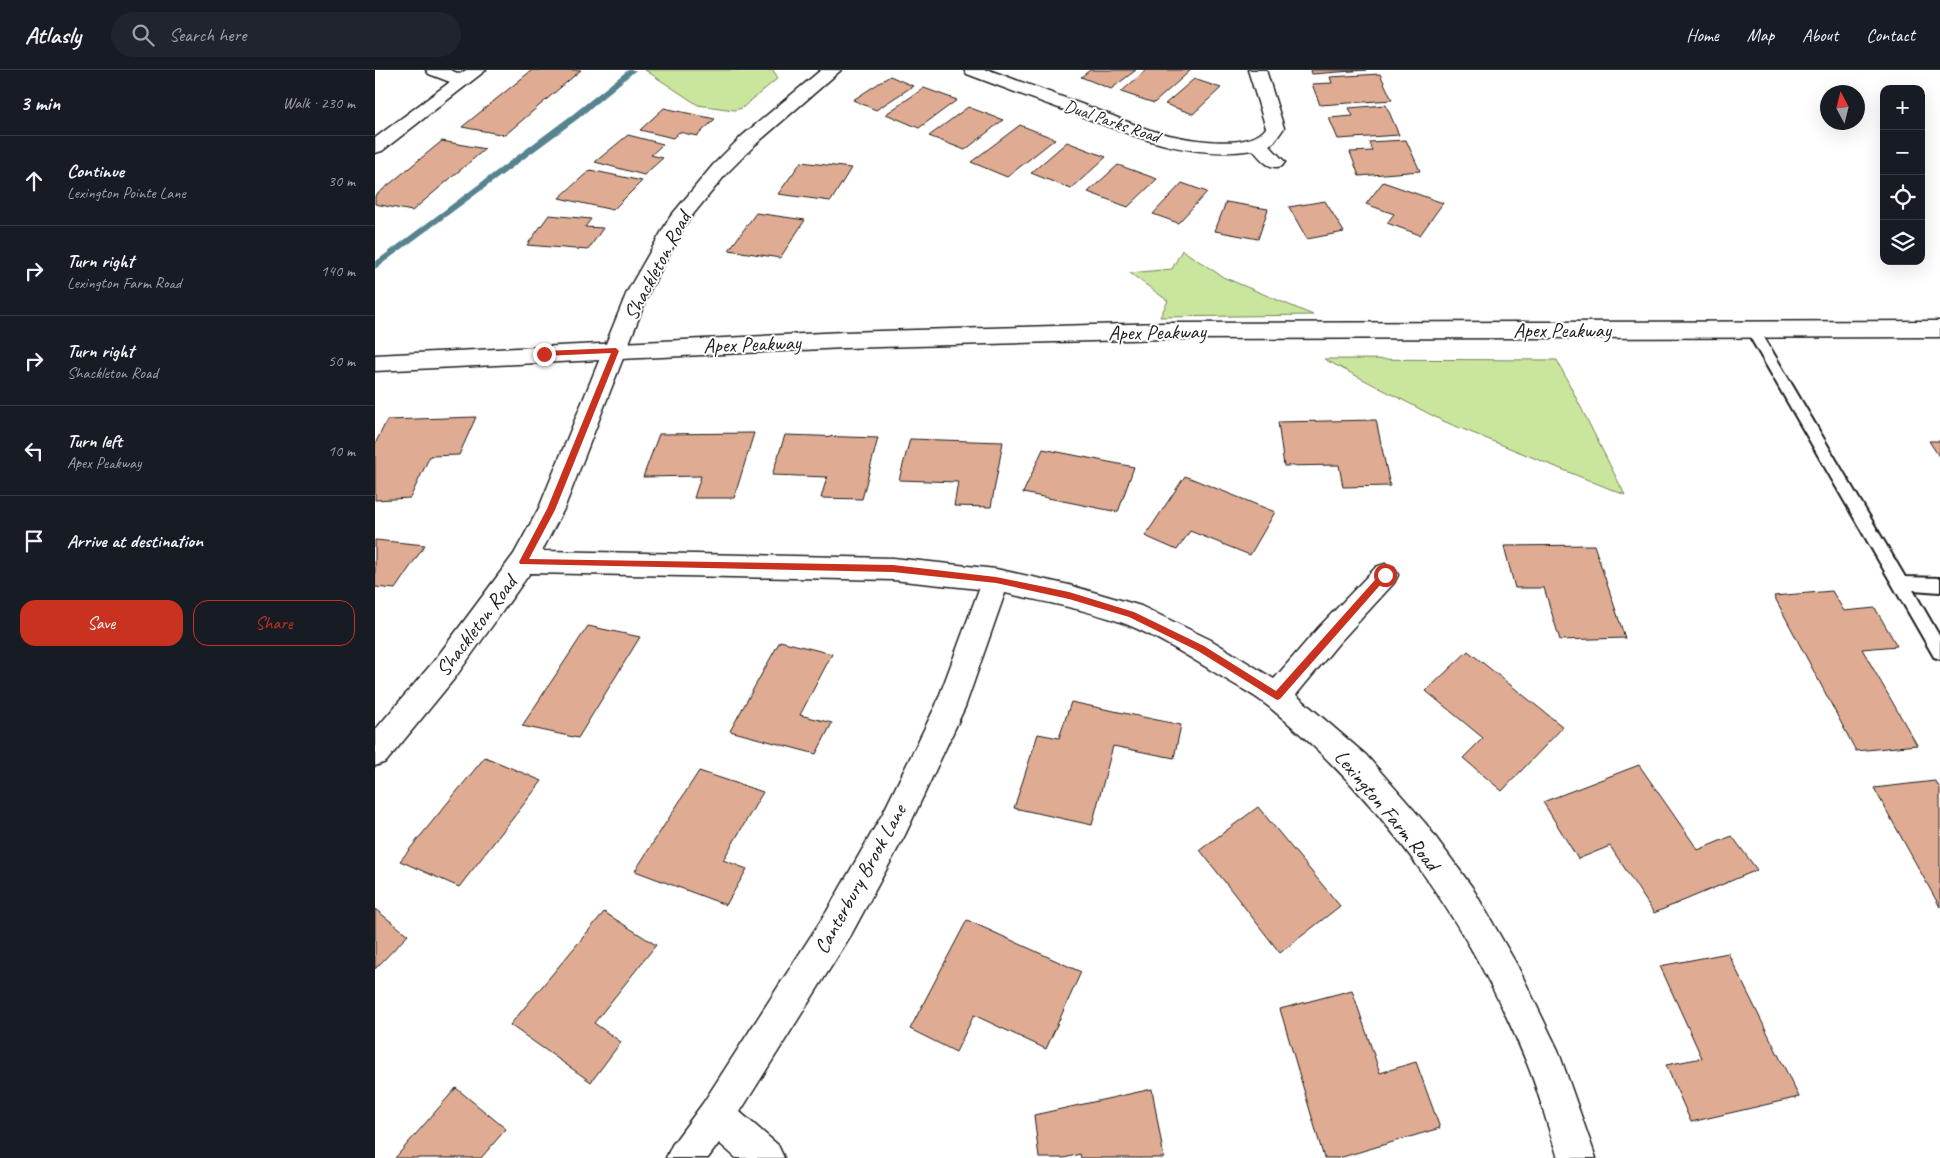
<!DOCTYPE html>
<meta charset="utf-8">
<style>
body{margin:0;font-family:Caveat,sans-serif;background:#20242c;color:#f1f3f6}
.controls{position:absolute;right:15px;top:15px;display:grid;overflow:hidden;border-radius:10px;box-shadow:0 5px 20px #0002}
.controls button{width:45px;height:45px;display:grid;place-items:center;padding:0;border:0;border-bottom:1px solid #363941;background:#171b24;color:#f1f3f6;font:25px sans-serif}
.compass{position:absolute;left:1445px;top:15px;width:45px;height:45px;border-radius:50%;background:#171b24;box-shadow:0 5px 20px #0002;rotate:353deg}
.stop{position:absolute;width:15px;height:15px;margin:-11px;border:4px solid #c8321e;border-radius:50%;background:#fff}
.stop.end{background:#c8321e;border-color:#fff;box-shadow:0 1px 5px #0008}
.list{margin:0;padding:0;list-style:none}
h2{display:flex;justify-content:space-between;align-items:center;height:65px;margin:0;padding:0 20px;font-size:21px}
h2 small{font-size:16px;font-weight:400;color:#9ea1a6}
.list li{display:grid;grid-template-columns:32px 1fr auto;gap:15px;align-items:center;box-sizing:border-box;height:90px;padding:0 20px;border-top:1px solid #363941}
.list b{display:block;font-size:19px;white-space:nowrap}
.list p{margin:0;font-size:16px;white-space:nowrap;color:#9ea1a6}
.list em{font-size:16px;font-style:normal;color:#9ea1a6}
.actions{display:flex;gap:10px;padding:15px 20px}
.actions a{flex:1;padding:11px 0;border:1px solid #c8321e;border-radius:15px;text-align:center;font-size:18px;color:#c8321e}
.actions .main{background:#c8321e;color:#fff}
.icon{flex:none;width:28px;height:28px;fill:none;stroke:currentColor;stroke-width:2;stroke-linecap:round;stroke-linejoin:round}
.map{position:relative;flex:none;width:1565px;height:1088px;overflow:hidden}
header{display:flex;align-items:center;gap:30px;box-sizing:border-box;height:70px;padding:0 25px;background:#171b24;border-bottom:1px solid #363941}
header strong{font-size:24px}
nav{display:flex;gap:28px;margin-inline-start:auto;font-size:18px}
.search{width:350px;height:45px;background:#20242c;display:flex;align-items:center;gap:12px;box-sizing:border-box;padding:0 18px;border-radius:28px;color:#9ea1a6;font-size:19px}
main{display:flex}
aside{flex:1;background:#171b24}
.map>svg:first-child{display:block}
</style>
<header>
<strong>Atlasly</strong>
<div class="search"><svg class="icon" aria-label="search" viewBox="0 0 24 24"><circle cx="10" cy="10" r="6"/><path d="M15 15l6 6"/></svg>Search here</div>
<nav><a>Home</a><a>Map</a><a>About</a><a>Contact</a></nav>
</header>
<main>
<aside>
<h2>3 min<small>Walk · 230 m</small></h2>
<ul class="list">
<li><svg class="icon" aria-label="ahead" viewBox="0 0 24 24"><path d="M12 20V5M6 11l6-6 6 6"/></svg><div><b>Continue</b><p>Lexington Pointe Lane</p></div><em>30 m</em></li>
<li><svg class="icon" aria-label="right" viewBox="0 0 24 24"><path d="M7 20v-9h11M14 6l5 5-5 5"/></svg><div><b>Turn right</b><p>Lexington Farm Road</p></div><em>140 m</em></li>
<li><svg class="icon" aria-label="right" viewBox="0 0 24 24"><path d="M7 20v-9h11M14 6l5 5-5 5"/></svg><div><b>Turn right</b><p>Shackleton Road</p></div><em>50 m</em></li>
<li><svg class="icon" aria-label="left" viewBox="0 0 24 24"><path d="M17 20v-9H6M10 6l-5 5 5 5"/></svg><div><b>Turn left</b><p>Apex Peakway</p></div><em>10 m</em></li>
<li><svg class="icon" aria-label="arrive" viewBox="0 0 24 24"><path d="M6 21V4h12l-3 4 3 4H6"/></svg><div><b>Arrive at destination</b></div></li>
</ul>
<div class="actions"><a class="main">Save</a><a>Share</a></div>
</aside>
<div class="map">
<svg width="1565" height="1088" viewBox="0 0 1565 1088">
<rect width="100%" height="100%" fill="#fff"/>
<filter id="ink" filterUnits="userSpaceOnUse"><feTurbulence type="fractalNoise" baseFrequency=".02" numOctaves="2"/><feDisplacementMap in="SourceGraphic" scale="10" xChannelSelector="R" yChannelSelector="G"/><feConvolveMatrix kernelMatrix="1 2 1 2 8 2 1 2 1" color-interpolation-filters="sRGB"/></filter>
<g filter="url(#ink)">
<path fill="#cae69d" stroke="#73815c" d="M270 0H398L403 8 367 38 359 40 323 35Z
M807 180 848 207 938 245 785 247 793 231 755 203 797 199Z
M949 289 1182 290 1250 425 1068 351Z"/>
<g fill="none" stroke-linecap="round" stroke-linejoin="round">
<path fill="#56838f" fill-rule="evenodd" d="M253 0H261L204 48 0 199V192L198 44Z"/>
</g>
<path fill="#dfac93" stroke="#1c1c1c" d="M157 0H206L130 65 87 57Z
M715 0H761L736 19 706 7Z
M771 0H816L779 33 746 22Z
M936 0H991L937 4Z
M1005 4 1017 30 945 35 937 14 957 13 955 7Z
M515 6 538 16 501 40 478 30Z
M819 9 846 18 818 44 790 34Z
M549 18 582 30 544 58 511 44Z
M1011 35 1024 65 963 69 954 48 978 46 974 38Z
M593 37 628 50 590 80 554 66Z
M289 38 340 49 322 66 304 62 298 68 265 60Z
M645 55 680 69 632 107 596 92Z
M253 65 288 74 276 85 288 88 269 105 220 92Z
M1031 70 1045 101 984 106 975 82 997 81 994 72Z
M67 71 110 79 37 141 0 134V126Z
M692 72 731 87 696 119 656 103Z
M426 92 476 98 456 131 403 124Z
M743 95 782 109 753 137 713 122Z
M215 100 267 111 238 140 184 128Z
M1008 112 1068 133 1045 165 1012 153 1019 144 991 134Z
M807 113 832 122 803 153 778 144Z
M950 131 969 162 932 169 914 137Z
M851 132 893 139 883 169 840 161Z
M381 143 430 150 405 188 354 180Z
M174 145 216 149 210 157 228 158 213 180 152 175Z
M101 347 84 385 55 386 35 428 0 430V374L12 350Z
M1001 350 1015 416 968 417 964 395 909 396 903 352Z
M379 363 359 428H319L326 406 268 407 284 364Z
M410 365 503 368 487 429 446 428 452 407 397 405Z
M535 369 628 372 616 437 579 436 583 412 524 410Z
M1554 371H1565V388Z
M668 379 759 397 743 442 648 423Z
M810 406 900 442 875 485 815 461 802 480 770 466Z
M0 470 50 475 20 519 0 517Z
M1219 475 1250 568 1185 570 1169 518H1140L1129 476Z
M1457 521 1469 541 1500 538 1522 576 1487 579 1542 675 1481 681 1399 526Z
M213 556 265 567 203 668 147 656Z
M405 571 457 584 425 645 457 653 441 684 355 661Z
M1093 581 1188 657 1127 721 1088 688 1108 668 1051 621Z
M696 632 806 655 799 688 738 676 717 755 639 738 663 664 684 668Z
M110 687 167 711 84 817 25 791Z
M1264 695 1323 780 1357 766 1382 800 1279 843 1235 776 1203 789 1168 732Z
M324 701 388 722 348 790 372 799 351 835 260 801Z
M1560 711 1565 718V837L1499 718Z
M883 737 965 836 905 883 825 780Z
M0 839 33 865 0 899Z
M229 842 281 875 219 953 246 972 216 1012 135 955Z
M592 850 706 902 671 979 599 945 581 982 535 959Z
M1353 883 1424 1027 1316 1052 1291 995 1327 988 1285 896Z
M977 920 1005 1003 1041 992 1065 1058 964 1088H949L905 939Z
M81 1018 131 1059 106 1088H20Z
M777 1019 789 1088H706L705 1084 689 1088H664L659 1045Z"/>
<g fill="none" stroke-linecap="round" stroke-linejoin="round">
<defs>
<path id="lane" d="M1378 255 1383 257 1530 507 1565 508V522L1538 520 1565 567V589L1559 587 1371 260 1373 257Z"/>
<path id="street" d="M51 0H75L85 4 91 0H111L7 81 0 83V68L75 12 54 4Z
M446 0H466L381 74 352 103 311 153 274 222 189 439 167 481 518 488 621 499 694 515 766 536 836 570 899 609 943 558 1001 497 1010 494 1019 497 1023 505 1019 513 963 574 921 625 991 685 1051 754 1097 817 1142 895 1183 980 1221 1088H1183C1173 1058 1165 1026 1153 996 1097 858 1009 731 893 636 878 624 860 615 844 605 816 588 778 564 748 553 710 539 669 532 630 523L590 637 530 765 476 865 365 1042 403 1075 409 1088H361L344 1073 333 1088H291L297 1075 328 1033 452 841 508 743 561 635 604 519 518 510 155 503 79 609 11 692 0 696V660L59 591 139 484 164 438 252 222 295 147 338 95 367 66Z
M589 0H614C651 14 688 27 725 41 744 48 763 57 782 62 808 69 874 82 891 58L873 0H891L909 58 899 72 894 75 910 92 907 96C893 100 887 90 878 80 817 90 759 67 703 45 666 32 629 18 592 4Z"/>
<path id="secondary" d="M1565 251V267L789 269 469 278 0 301V285L469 262 789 253Z"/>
</defs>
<use href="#lane" stroke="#1c1c1c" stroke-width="4"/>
<use href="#street" stroke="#1c1c1c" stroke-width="3"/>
<use href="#secondary" stroke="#1c1c1c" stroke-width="3"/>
<use href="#lane" fill="#fff" fill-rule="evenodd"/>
<use href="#street" fill="#fff" fill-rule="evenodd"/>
<use href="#secondary" fill="#fff" fill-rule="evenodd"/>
</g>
</g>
<path fill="#c8321e" d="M241 278 244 281 180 440 154 489 518 495 621 507 694 522 759 542 829 576 901 621 1007 502H1013L1014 505 905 629 902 630 823 581 754 547 694 529 621 513 518 502 145 494 144 492 172 439 236 283 169 286 166 284 169 281Z"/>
<g text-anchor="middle" stroke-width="4" stroke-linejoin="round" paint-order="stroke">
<g font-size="18" fill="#1c1c1c" stroke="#fff">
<text transform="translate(737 51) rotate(19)" y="6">Dual Parks Road</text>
</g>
<g font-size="21" fill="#1c1c1c" stroke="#fff">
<text transform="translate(282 196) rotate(-62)" y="7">Shackleton Road</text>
<text x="1187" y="267">Apex Peakway</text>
<text transform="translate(782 262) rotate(-1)" y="7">Apex Peakway</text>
<text transform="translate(377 274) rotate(-2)" y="7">Apex Peakway</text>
<text transform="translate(101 556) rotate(-53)" y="7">Shackleton Road</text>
<text transform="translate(1012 740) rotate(50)" y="7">Lexington Farm Road</text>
<text transform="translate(485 809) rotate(-61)" y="7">Canterbury Brook Lane</text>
</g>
</g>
</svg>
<div class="controls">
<button>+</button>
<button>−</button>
<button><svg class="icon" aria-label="locate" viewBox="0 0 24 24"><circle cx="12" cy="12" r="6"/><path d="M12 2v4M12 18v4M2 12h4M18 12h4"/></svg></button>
<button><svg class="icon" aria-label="layers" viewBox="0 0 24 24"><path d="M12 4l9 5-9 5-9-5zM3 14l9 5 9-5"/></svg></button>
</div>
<svg class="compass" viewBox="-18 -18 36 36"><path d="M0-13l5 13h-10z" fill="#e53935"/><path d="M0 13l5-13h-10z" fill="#9ea1a6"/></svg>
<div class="stop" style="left:1010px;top:505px"></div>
<div class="stop end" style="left:169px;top:284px"></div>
</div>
</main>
